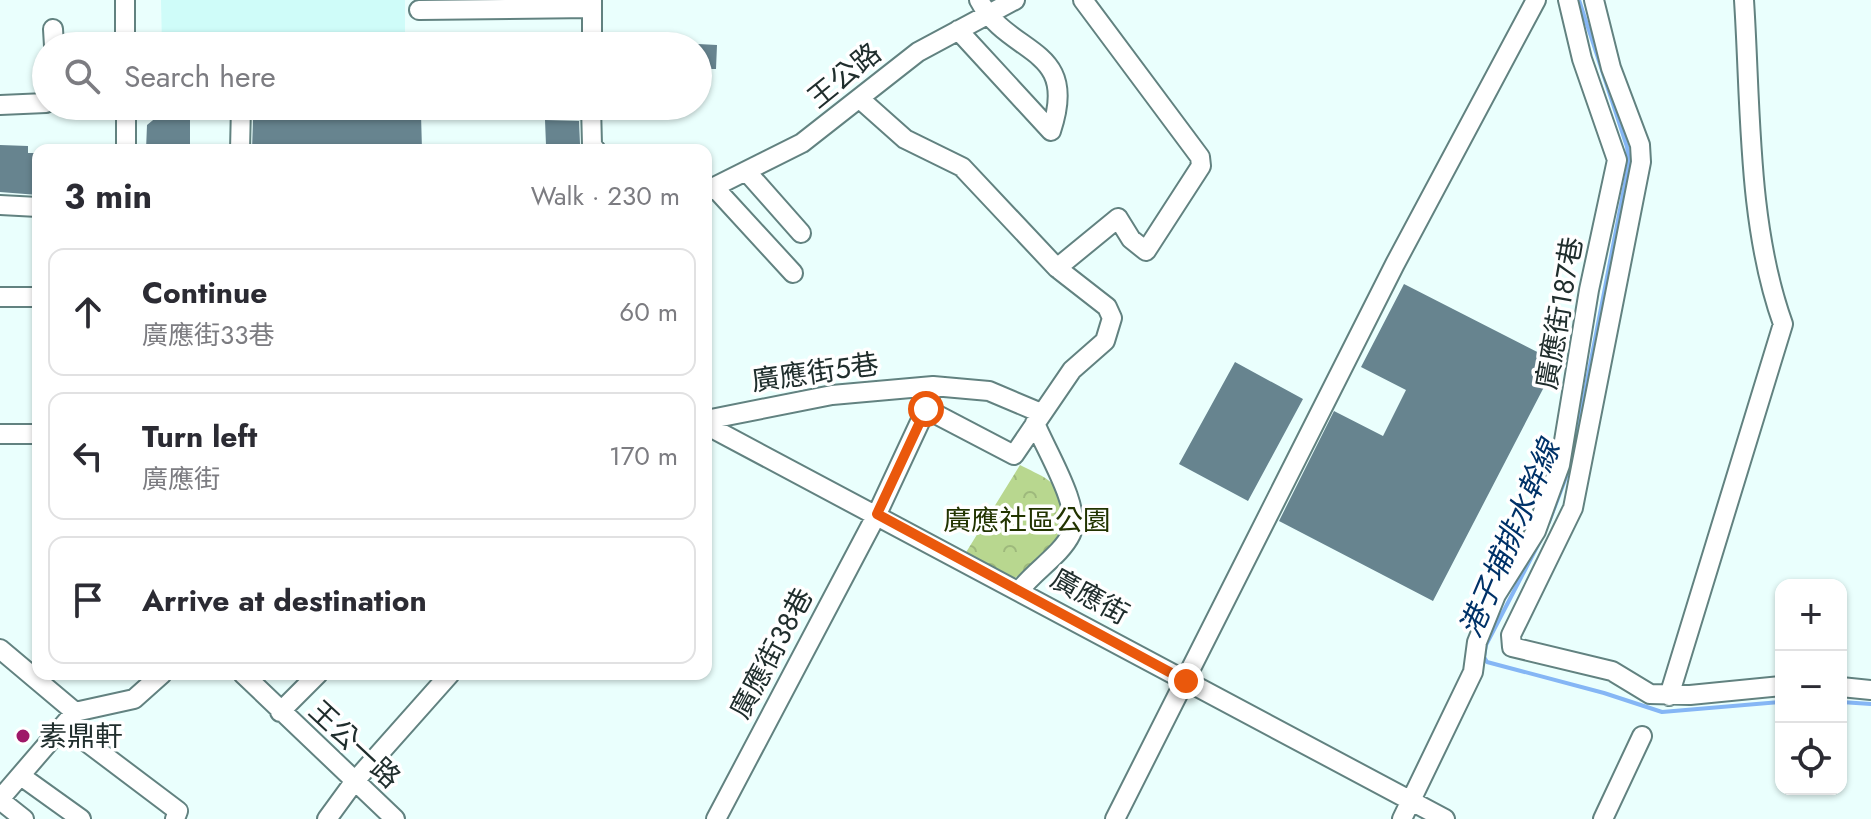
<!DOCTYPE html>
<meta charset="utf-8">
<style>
body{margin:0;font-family:Jost,"Noto Sans TC",sans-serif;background:#f7f7f7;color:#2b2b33}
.controls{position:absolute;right:24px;bottom:24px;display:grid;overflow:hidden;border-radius:16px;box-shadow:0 2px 6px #0004}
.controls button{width:72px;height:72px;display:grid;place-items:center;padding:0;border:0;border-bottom:2px solid #e1e1e2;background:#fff;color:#2b2b33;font:40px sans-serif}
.stop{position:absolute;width:24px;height:24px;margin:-18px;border:6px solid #ea580c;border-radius:50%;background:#fff}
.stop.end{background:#ea580c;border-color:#fff;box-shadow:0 2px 8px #0008}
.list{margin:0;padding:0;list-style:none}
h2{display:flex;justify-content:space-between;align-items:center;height:104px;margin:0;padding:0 32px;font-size:34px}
h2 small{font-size:26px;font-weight:400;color:#7c7c81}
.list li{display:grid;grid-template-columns:52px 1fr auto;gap:24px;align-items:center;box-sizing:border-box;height:128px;margin:0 16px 16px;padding:0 16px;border:2px solid #e1e1e2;border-radius:16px}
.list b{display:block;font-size:30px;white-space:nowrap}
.list p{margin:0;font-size:26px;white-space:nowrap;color:#7c7c81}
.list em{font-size:26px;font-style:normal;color:#7c7c81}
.icon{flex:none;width:44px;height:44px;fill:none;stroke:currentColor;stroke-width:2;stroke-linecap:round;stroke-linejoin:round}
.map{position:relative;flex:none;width:1871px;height:819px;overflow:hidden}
.search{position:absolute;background:#fff;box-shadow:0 2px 6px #0004;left:32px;top:32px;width:680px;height:88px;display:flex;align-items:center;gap:20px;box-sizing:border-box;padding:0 28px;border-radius:44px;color:#7c7c81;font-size:30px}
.panel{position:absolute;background:#fff;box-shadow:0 2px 6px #0004;left:32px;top:144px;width:680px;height:536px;border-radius:16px}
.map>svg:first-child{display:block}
</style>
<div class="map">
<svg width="1871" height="819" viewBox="0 0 1871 819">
<defs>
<pattern id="park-crowns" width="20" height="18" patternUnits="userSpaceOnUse" patternTransform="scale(2)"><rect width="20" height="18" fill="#b8d78f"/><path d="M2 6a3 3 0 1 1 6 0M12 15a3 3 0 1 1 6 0" fill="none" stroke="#9eb97c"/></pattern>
</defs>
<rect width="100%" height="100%" fill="#eafffd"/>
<path fill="#cffcf9" d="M161 0H405V46H162Z"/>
<path fill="url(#park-crowns)" d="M1020 465C1029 470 1040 474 1048 480 1093 514 1041 560 1012 580L965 554Z"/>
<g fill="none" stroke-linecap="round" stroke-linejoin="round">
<path stroke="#85b6f5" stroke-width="4" d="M1549 522 1571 464 1629 163 1627 147 1579 0
M1540 541 1486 645 1484 657 1487 662 1604 693 1662 712 1781 702
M1841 702 1871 704"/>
</g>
<path fill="#67848f" d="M698 44 717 45 716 69H698Z
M421 114 422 150H252L253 120 257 116Z
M158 116H190V150H146L147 125Z
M545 120 579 121 580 144 546 145Z
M0 145 28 146V153H38V195L0 192Z
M1404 284 1557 362 1433 601 1279 521 1334 411 1383 436 1406 390 1361 367Z
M1235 362 1303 399 1248 501 1179 464Z"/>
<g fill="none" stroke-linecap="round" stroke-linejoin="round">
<defs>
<path id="minor" d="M125 0V46
M1594 0 1611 68 1640 145 1641 162 1573 508 1511 635 1512 647 1612 671 1650 694 1690 695 1781 686
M419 10 592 8
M53 29 54 46
M958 30 1051 131C1080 45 1009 57 979 0
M592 46V0
M860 99 905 139 962 167 1057 268 1107 307 1112 318 1105 341 1072 370 1014 455 926 409
M0 105 46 103
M126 106V150
M481 106 591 109
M591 106 592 145 596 150
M240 150 241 106
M747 172 801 233
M714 187 793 273
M706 191 802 143 918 52 1015 0
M0 205 38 207
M1057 268 1118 218 1131 239 1146 251 1201 166 1200 157 1083 0
M0 297H38
M706 420 832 395 933 386 989 391 1041 413
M706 425 1445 819
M0 434H38
M1020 590C1034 571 1061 555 1071 534 1083 509 1045 449 1035 423
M0 649 75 712
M243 674 395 819
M1841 687 1871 690
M1669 696 1783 324C1747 224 1751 106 1744 0
M280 712 318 674
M64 725 178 811 175 819
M21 776 81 819
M0 799 75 712 134 699 162 674
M0 800 24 819
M327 819 354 782 450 674
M716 819 877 514 926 409 933 386
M1115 819 1395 264 1536 0
M1402 819 1473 672 1477 642 1496 595 1536 531 1560 465 1589 290 1617 160 1582 59 1568 0
M1603 819 1642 736"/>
</defs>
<use href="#minor" stroke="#628280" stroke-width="22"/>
<use href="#minor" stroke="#fff" stroke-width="18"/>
</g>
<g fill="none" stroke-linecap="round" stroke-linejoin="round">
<path stroke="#ea580c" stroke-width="10" d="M926 409 877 514 1186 681"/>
</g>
<circle fill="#9e1868" stroke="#fff" stroke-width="3" cx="23" cy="736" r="8"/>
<g text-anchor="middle" stroke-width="7" stroke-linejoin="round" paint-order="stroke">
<g font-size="28" fill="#202e2d" stroke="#fff">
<text transform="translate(844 75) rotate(-39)" y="10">王公路</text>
<text transform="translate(1559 313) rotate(-80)" y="10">廣應街187巷</text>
<text transform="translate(815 372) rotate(-8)" y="10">廣應街5巷</text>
<text transform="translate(1090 596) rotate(29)" y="10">廣應街</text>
<text transform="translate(771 653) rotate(-62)" y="10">廣應街38巷</text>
<text transform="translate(355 744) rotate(43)" y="10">王公一路</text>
</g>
<g font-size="28" fill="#223400" stroke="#fff">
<text x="1027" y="530">廣應社區公園</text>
</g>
<g font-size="28" fill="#202e2d" stroke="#fff" text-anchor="start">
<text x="39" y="746">素鼎軒</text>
</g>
<g font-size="30" font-style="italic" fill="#003268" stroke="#fff">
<text transform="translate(1510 539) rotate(-67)" y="10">港子埔排水幹線</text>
</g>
</g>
</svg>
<div class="controls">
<button>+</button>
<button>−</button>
<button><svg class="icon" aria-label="locate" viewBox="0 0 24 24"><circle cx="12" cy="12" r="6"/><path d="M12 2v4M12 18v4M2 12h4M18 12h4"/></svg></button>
</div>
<div class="stop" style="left:926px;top:409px"></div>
<div class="stop end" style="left:1186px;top:681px"></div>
<div class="search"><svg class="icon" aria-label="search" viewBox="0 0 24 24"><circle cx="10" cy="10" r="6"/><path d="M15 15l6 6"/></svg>Search here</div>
<section class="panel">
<h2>3 min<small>Walk · 230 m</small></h2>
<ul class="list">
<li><svg class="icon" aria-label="ahead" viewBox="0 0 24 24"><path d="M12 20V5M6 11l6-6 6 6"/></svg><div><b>Continue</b><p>廣應街33巷</p></div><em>60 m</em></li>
<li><svg class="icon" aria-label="left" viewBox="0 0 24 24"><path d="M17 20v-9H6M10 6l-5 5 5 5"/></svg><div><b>Turn left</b><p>廣應街</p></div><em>170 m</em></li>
<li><svg class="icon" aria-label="arrive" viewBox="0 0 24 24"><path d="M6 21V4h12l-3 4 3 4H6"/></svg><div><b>Arrive at destination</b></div></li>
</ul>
</section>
</div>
